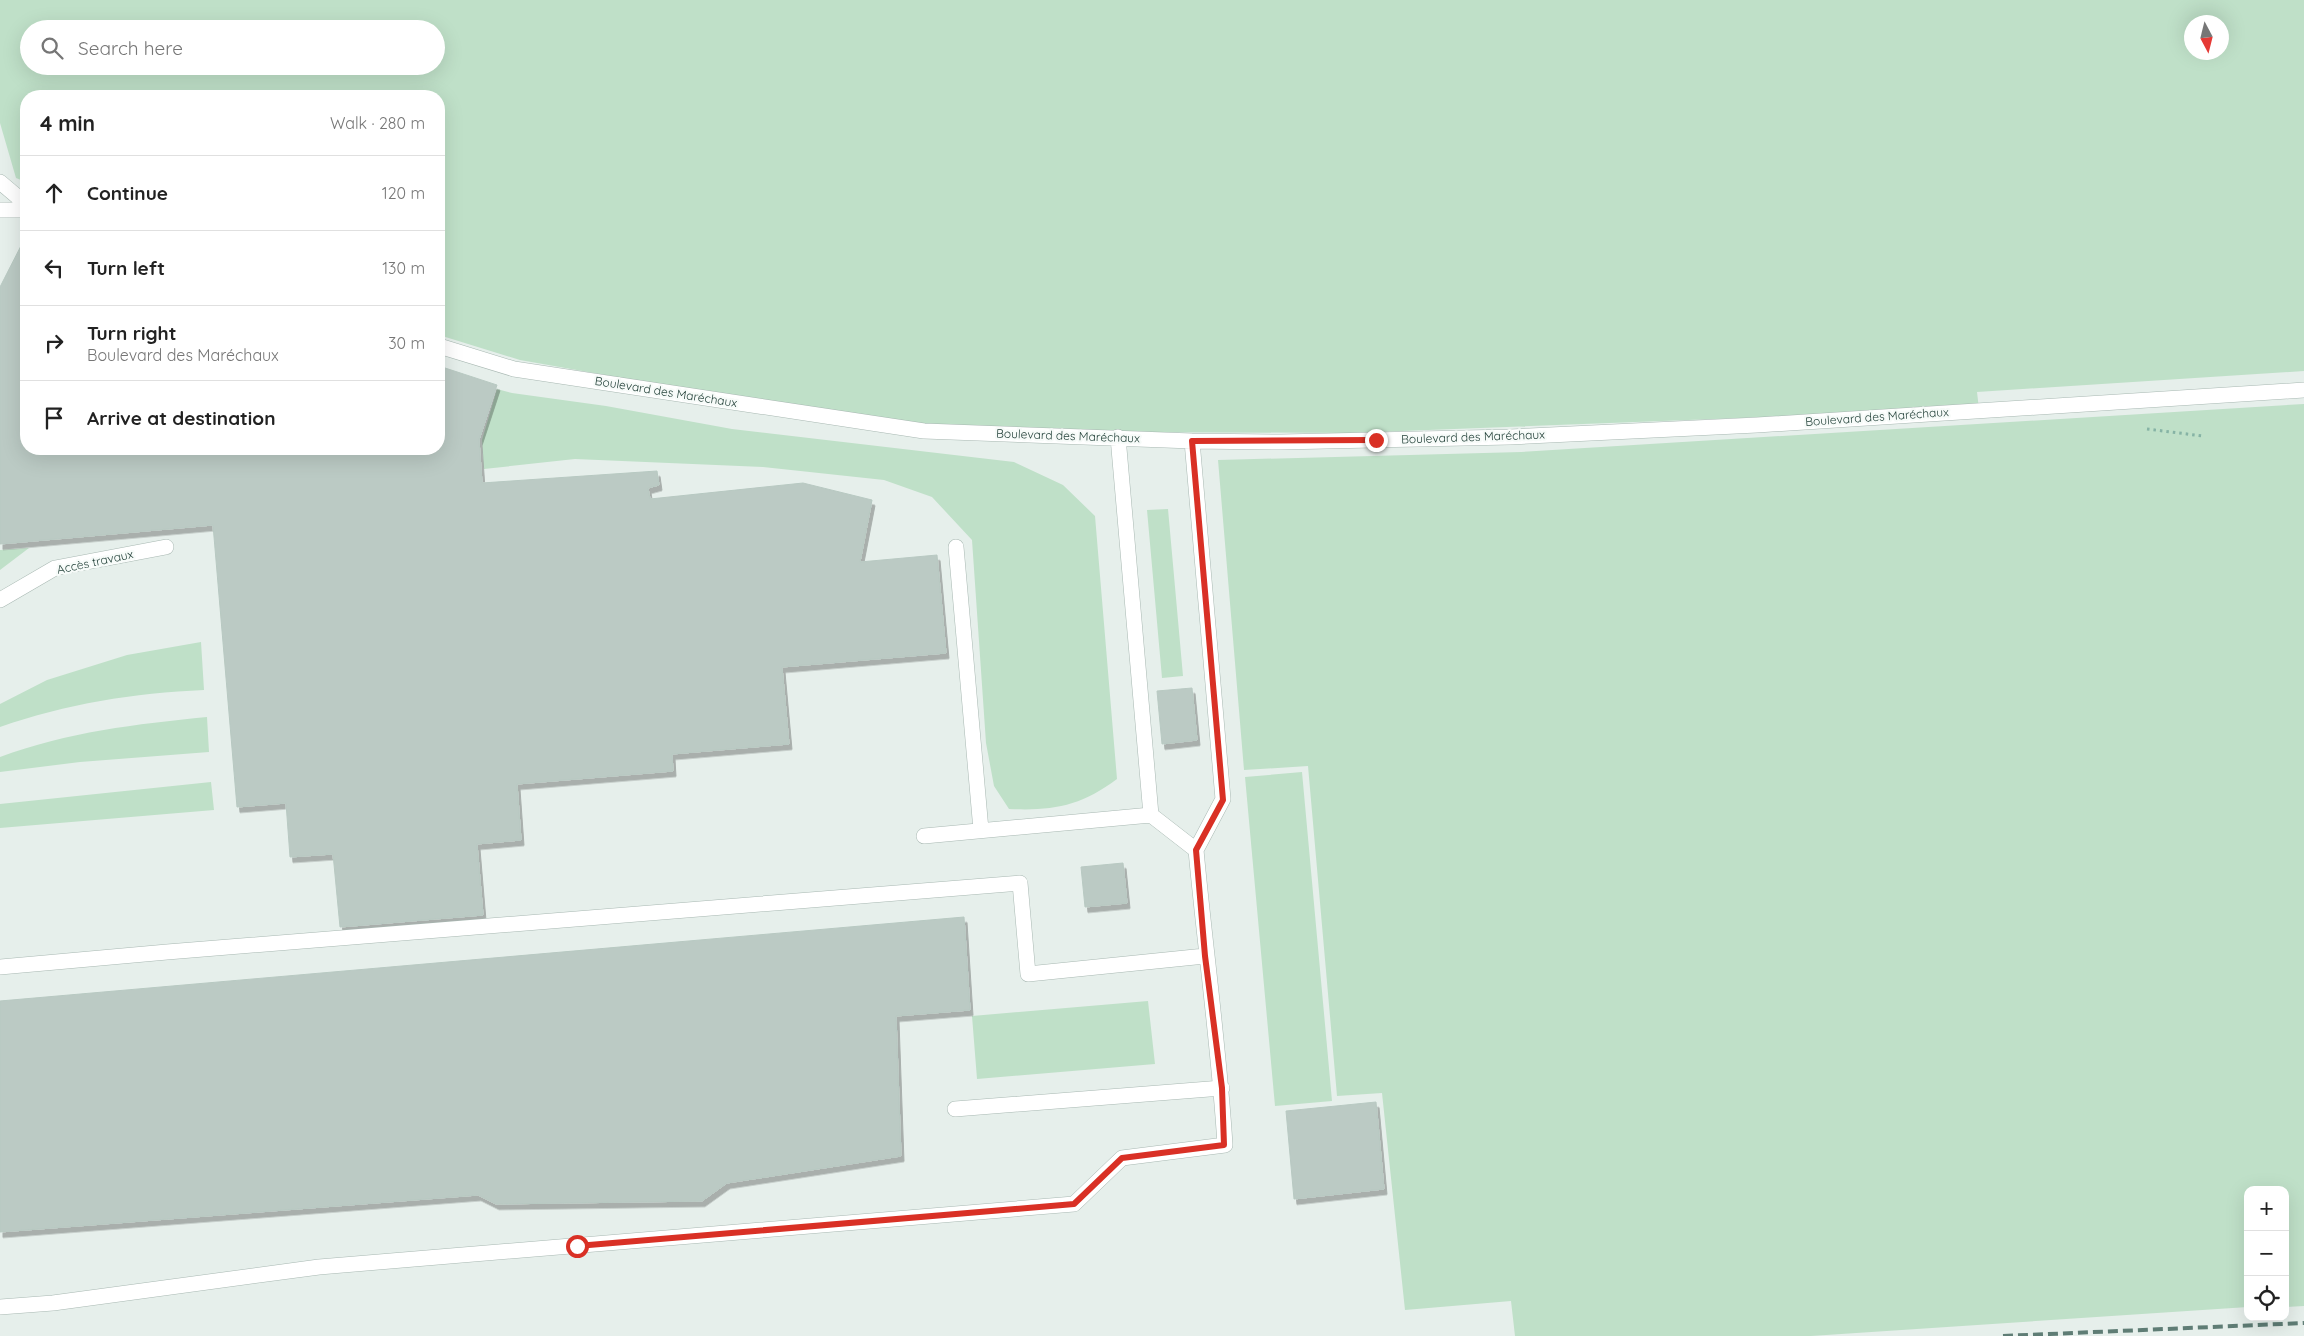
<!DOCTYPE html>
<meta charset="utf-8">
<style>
body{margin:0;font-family:Quicksand,sans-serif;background:#f6f6f6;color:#222}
.controls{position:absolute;right:15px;bottom:15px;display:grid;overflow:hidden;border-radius:10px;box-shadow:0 5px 20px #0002}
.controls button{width:45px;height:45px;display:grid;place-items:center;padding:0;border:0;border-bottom:1px solid #e0e0e0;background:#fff;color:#222;font:25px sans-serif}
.compass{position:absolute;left:2184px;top:15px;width:45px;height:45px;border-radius:50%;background:#fff;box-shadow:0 5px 20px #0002;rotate:173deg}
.stop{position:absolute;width:15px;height:15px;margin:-11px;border:4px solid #d93025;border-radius:50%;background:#fff}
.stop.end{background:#d93025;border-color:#fff;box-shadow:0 1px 5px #0008}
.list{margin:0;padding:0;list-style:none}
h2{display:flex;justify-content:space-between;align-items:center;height:65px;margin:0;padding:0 20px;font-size:21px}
h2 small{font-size:16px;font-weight:400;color:#767676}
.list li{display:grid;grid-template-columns:32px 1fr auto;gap:15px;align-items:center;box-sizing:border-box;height:75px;padding:0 20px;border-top:1px solid #e0e0e0}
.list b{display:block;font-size:19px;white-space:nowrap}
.list p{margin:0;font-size:16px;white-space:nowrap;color:#767676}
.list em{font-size:16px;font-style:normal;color:#767676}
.icon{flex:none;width:28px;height:28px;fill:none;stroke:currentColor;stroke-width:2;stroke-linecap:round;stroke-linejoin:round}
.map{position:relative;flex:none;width:2304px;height:1336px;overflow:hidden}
.search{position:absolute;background:#fff;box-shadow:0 5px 20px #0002;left:20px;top:20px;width:425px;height:55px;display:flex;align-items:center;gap:12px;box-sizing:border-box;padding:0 18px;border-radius:28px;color:#767676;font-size:19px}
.panel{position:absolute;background:#fff;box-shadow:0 5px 20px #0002;left:20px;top:90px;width:425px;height:365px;border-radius:20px}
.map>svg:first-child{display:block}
</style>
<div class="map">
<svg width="2304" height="1336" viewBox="0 0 2304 1336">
<defs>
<filter id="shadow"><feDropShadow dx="3" dy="5.5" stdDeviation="0" flood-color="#0004"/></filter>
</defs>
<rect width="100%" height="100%" fill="#e6efeb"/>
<path fill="#bfe0c8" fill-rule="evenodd" d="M0 0H2304V371L1977 392 1979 409 1350 433 924 431 520 360 439 335V96H26V182L16 178 0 123ZM2192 22H2222V52H2192ZM29 29H436V66H29Z
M497 389 512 393 606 406 732 429 1014 462 1063 485 1095 516 1117 779C1081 806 1053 811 1009 809L994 786 986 743 972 540 932 497 884 480 763 467 575 459 484 469 482 440Z
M2304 404V1306L2285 1307V1190H2248V1307L1811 1336H1515L1511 1301 1405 1310 1382 1093 1337 1096 1308 766 1244 770 1218 460 1521 452Z
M1168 509 1183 676 1162 678 1147 510Z
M29 548 0 570V550Z
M201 642 204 690C134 693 66 704 0 727V704L47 680 127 655Z
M207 717 209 752 80 762 0 772V757C67 732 137 724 207 717Z
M1302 772 1332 1101 1275 1106 1245 777Z
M211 782 214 810 0 828V804Z
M1148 1001 1155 1064 977 1079 972 1016Z"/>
<path fill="#bbcac4" stroke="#b8c9c2" filter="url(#shadow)" d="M26 236V449H439V366L497 385 479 440 482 483 657 471 659 485 648 488 650 499 803 483 872 500 860 562 937 555 946 653 782 667 789 744 672 754 673 771 517 784 521 840 477 844 483 915 340 927 333 854 290 857 286 803 237 807 213 525 0 544V287Z
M1192 688 1197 740 1162 744 1157 691Z
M1123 863 1127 903 1085 907 1081 867Z
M964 917 970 1010 896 1016 901 1156 727 1183 702 1201 496 1204 478 1195 0 1232V1001Z
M1376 1102 1384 1189 1294 1199 1286 1111Z"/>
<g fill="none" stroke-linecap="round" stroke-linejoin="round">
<defs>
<path id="service" d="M439 346 514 369 924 431 1192 441 1281 442 1510 437 1757 425 2304 390
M1192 441 1223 799 1196 850
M956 547 981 830
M0 600 55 568 166 547
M924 836 1151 815
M0 967 167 952 1020 883 1028 974 1205 956
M955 1109 1222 1088
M0 1307 53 1303 319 1267 1074 1204 1122 1158 1225 1145C1219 1046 1205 948 1196 850L1151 815 1118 437"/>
<path id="minor" d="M0 182 26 204
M0 210H26"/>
</defs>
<use href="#service" stroke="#a8b8b2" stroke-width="16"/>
<use href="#minor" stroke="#a8b8b2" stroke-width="16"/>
<path stroke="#86b3a5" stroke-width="3" stroke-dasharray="2.5 4" stroke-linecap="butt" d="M2147 429 2203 436"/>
<use href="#service" stroke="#fff" stroke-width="15"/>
<use href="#minor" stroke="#fff" stroke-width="15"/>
<path stroke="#5f7d75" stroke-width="4" stroke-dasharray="10 5" stroke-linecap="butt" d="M2003 1336 2304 1323"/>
</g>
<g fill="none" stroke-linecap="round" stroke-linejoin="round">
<path stroke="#d93025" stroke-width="6" d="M577 1246 1074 1204 1122 1158 1224 1145 1222 1088 1205 956 1196 850 1223 800 1192 441 1376 440"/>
</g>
<g text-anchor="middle" stroke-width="4.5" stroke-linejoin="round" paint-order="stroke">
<g font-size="12" fill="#24423a" stroke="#f7fbf9">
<text transform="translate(666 392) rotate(9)" y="4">Boulevard des Maréchaux</text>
<text transform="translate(1877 417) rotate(-4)" y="4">Boulevard des Maréchaux</text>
<text transform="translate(1068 436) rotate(2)" y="4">Boulevard des Maréchaux</text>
<text transform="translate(1473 437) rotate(-2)" y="4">Boulevard des Maréchaux</text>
<text transform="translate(95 562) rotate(-12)" y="4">Accès travaux</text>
</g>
</g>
</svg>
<div class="controls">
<button>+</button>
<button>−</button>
<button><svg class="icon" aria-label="locate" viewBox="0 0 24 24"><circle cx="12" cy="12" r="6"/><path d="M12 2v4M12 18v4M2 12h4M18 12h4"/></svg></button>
</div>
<svg class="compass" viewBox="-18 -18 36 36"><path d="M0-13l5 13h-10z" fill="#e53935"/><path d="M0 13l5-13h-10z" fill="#767676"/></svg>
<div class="stop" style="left:577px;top:1246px"></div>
<div class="stop end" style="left:1376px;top:440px"></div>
<div class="search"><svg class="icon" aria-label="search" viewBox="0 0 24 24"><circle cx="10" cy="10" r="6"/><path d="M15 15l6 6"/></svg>Search here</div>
<section class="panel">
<h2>4 min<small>Walk · 280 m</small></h2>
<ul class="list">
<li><svg class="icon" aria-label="ahead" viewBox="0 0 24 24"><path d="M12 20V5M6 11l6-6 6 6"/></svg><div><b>Continue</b></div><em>120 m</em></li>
<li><svg class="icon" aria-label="left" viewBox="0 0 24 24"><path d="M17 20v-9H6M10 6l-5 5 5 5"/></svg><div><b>Turn left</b></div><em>130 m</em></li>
<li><svg class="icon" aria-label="right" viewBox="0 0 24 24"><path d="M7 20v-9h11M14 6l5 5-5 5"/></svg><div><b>Turn right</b><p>Boulevard des Maréchaux</p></div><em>30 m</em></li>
<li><svg class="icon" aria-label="arrive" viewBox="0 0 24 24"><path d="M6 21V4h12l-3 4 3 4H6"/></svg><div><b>Arrive at destination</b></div></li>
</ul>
</section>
</div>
